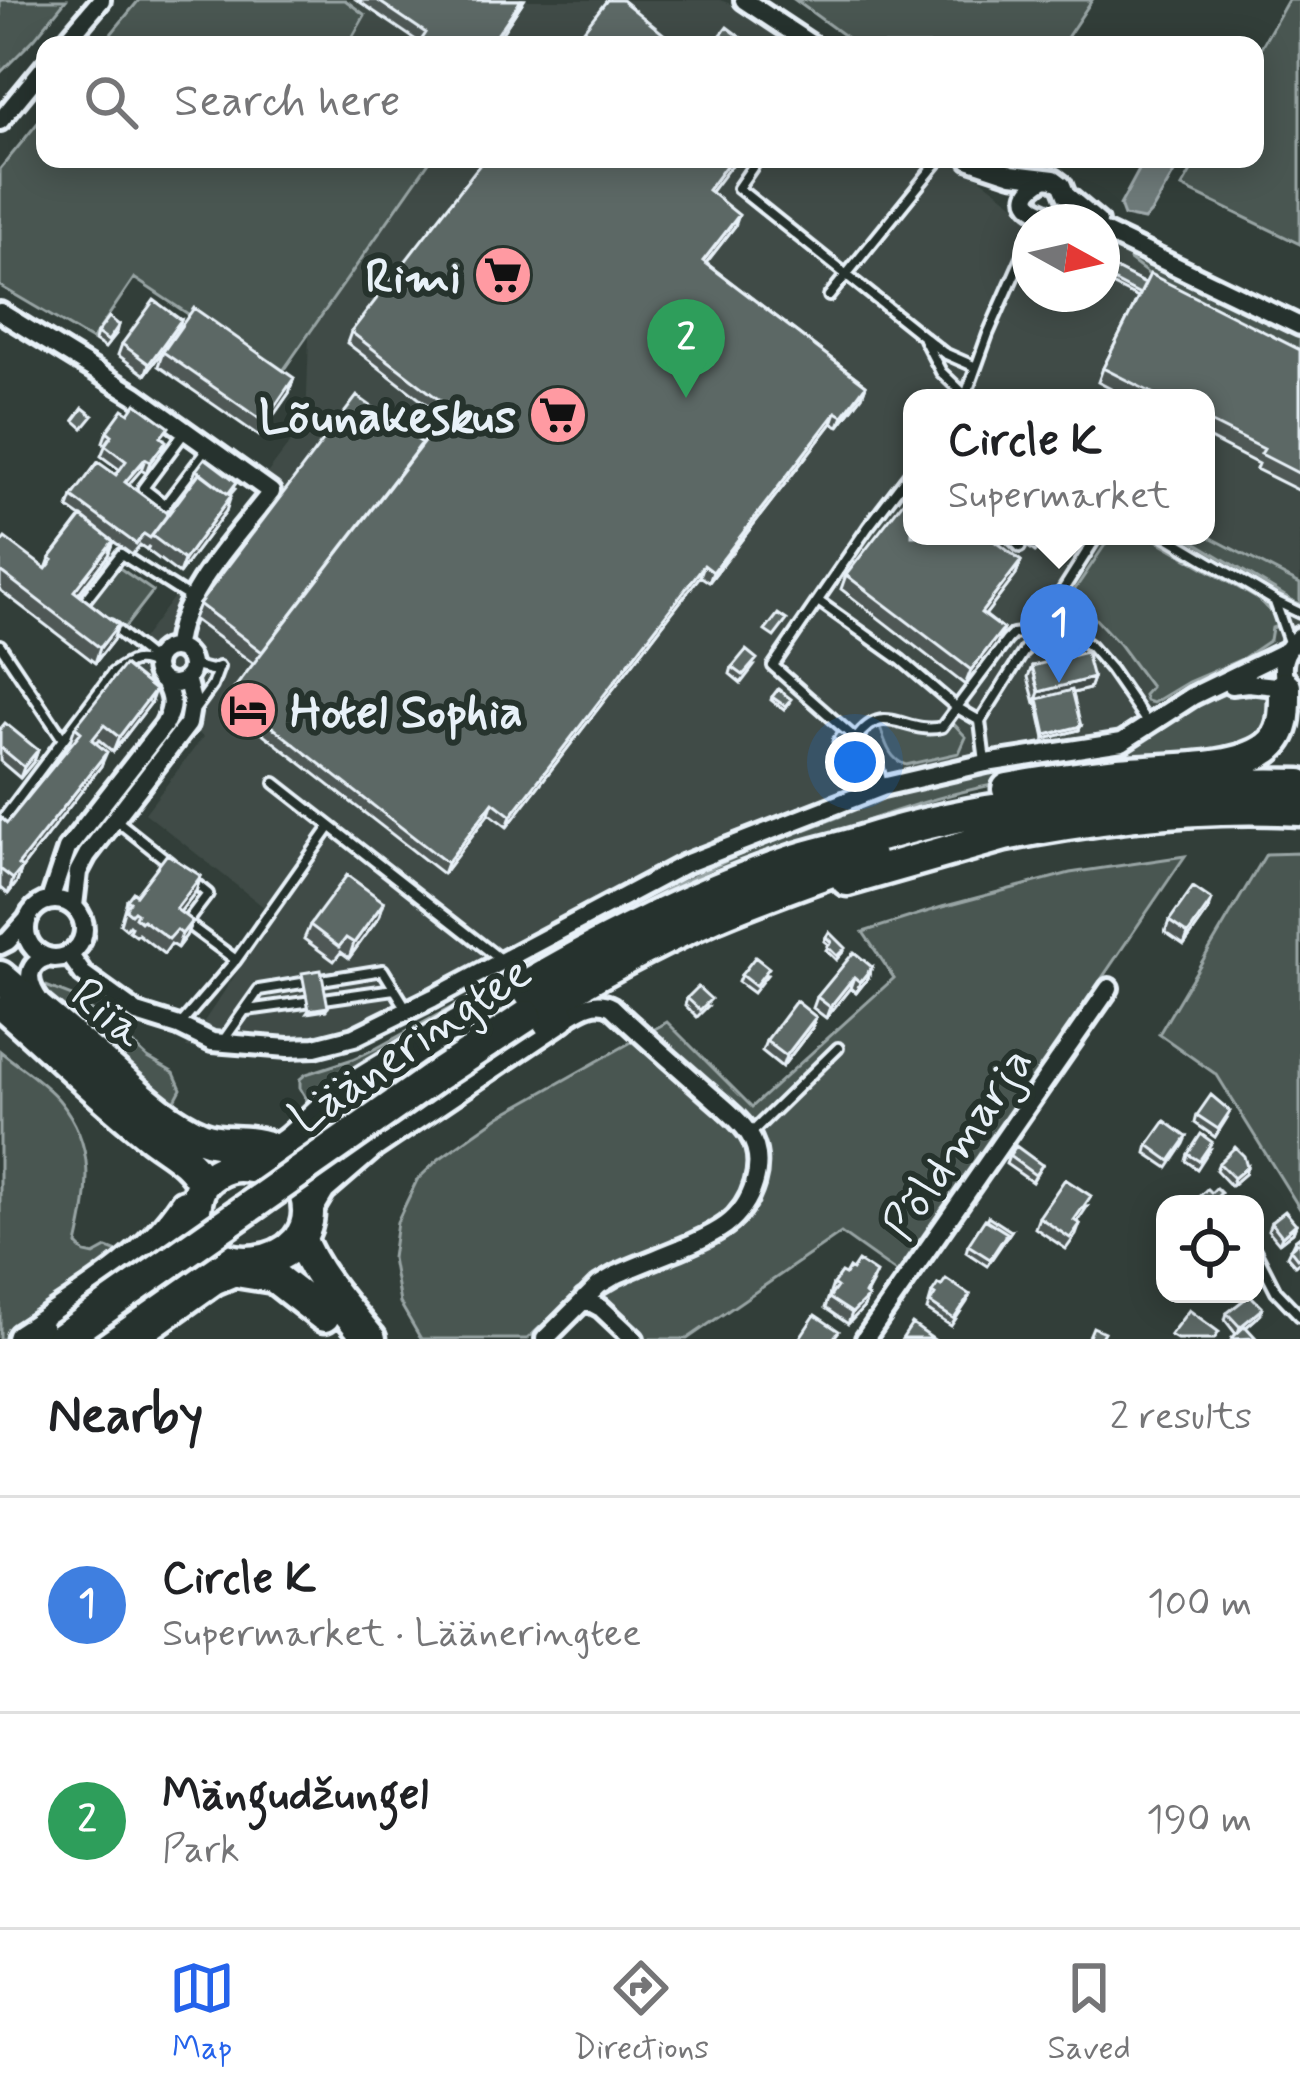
<!DOCTYPE html>
<meta charset="utf-8">
<style>
body{margin:0;font-family:Mynerve,sans-serif;background:#f6f6f6;color:#202124}
.controls{position:absolute;right:36px;bottom:36px;display:grid;overflow:hidden;border-radius:24px;box-shadow:0 6px 30px #0003}
.controls button{width:108px;height:108px;display:grid;place-items:center;padding:0;border:0;border-bottom:3px solid #e0e0e0;background:#fff;color:#202124;font:60px sans-serif}
.compass{position:absolute;left:1012px;top:204px;width:108px;height:108px;border-radius:50%;background:#fff;box-shadow:0 6px 30px #0003;rotate:98deg}
.you{position:absolute;left:855px;top:762px;width:42px;height:42px;margin:-30px;border:9px solid #fff;border-radius:50%;background:#1a73e8;box-shadow:0 0 0 18px #1a73e833}
.badge{display:grid;place-items:center;width:78px;height:78px;border-radius:50%;background:#2563eb;color:#fff;font-size:39px;font-weight:700}
.pin{position:absolute;translate:-50% -99px;filter:drop-shadow(0 3px 6px #0008)}
.pin::after{content:'';position:absolute;top:63px;width:42px;height:36px;background:inherit;clip-path:polygon(0 0,100% 0,50% 100%)}
.popup{position:absolute;left:903px;top:389px;width:312px;height:156px;box-sizing:border-box;display:grid;place-content:center;border-radius:24px;background:#fff;filter:drop-shadow(0 3px 9px #0005);font-size:39px;white-space:nowrap;color:#757577}
.popup b{font-size:45px;color:#202124}
.popup::after{content:'';position:absolute;left:50%;top:100%;margin-left:-24px;border:24px solid transparent;border-top-color:#fff}
.list{margin:0;padding:0;list-style:none}
h2{display:flex;justify-content:space-between;align-items:center;height:156px;margin:0;padding:0 48px;font-size:51px}
h2 small{font-size:39px;font-weight:400;color:#757577}
.list li{display:grid;grid-template-columns:78px 1fr auto;gap:36px;align-items:center;box-sizing:border-box;height:216px;padding:0 48px;border-top:3px solid #e0e0e0}
.list b{display:block;font-size:45px;white-space:nowrap}
.list p{margin:0;font-size:39px;white-space:nowrap;color:#757577}
.list em{font-size:39px;font-style:normal;color:#757577}
.icon{flex:none;width:66px;height:66px;fill:none;stroke:currentColor;stroke-width:2;stroke-linecap:round;stroke-linejoin:round}
.map{position:relative;flex:none;width:1300px;height:1339px;overflow:hidden}
.search{position:absolute;background:#fff;box-shadow:0 6px 30px #0003;left:36px;right:36px;top:36px;height:132px;display:flex;align-items:center;gap:30px;box-sizing:border-box;padding:0 42px;border-radius:24px;color:#757577;font-size:45px}
.sheet{height:588px;background:#fff}
nav{display:flex;justify-content:space-around;align-items:center;box-sizing:border-box;height:168px;border-top:3px solid #e0e0e0;background:#fff;font-size:33px;color:#757577}
nav a{display:grid;justify-items:center;gap:6px}
nav .on{color:#2563eb}
.map>svg:first-child{display:block}
</style>
<div class="map">
<svg width="1300" height="1339" viewBox="0 0 1300 1339">
<rect width="100%" height="100%" fill="#323e39"/>
<filter id="ink" filterUnits="userSpaceOnUse"><feTurbulence type="fractalNoise" baseFrequency=".00833" numOctaves="2"/><feDisplacementMap in="SourceGraphic" scale="24" xChannelSelector="R" yChannelSelector="G"/><feConvolveMatrix kernelMatrix="1 2 1 2 8 2 1 2 1" color-interpolation-filters="sRGB"/></filter>
<g filter="url(#ink)">
<path fill="#3f4b46" fill-rule="evenodd" d="M345 0H720L751 11 798 45H348L364 15Z
M431 159H955L1024 211 1051 222H1030V294H1102V244L1300 335V711L1274 706 1235 690 1194 706 1147 738 1114 753 840 811 842 816 744 853 678 884 503 977 491 979 365 1042 305 1056 186 1048 275 916 145 813 203 737 118 671 306 422 309 336ZM912 398H1206V536H912Z"/>
<path fill="#495651" stroke="#98a4a4" stroke-width="3" d="M0 0H66L35 38 0 73Z
M139 0H345L365 15 348 45H102Z
M795 0H1092L1062 45H857Z
M1288 0H1300V244L1182 187 1198 159H1255V58Z
M45 114V159H431L280 375 134 278 92 340 0 286V169Z
M1132 256 1205 292 1300 334V353L1151 276 1130 260Z
M1206 535 1300 584V605L1185 536Z
M1111 536H1149L1256 598C1267 605 1274 614 1278 626L1272 628 1270 640 1242 659 1188 682 1153 703 1146 701 1144 695 1151 687 1119 644 1088 611 1074 620 1063 614V607Z
M118 567 153 591 122 631 89 603Z
M1235 690 1260 691 1272 702 1273 723 1252 748C1161 760 1067 768 978 788 917 802 860 822 803 846L307 1100 300 1088V1079L306 1074 353 1059 377 1048 678 884 744 853 841 816 839 810 941 782 1114 753 1147 738 1194 706Z
M952 722 966 737 959 753 906 765C888 759 885 740 879 724 905 725 931 745 952 722Z
M1300 853V1209L1217 1075 1159 1034 1266 854Z
M1185 856 900 1275 841 1233 687 1339H647L587 1284 527 1339H421L400 1303 392 1258 397 1222 417 1180 439 1159 500 1116 667 1022 752 1107 894 978 863 932 942 907 1070 873Z
M38 983 72 996 126 1038 148 1058 174 1073 181 1089 171 1108C147 1086 126 1062 102 1040 81 1021 51 1009 38 983Z
M0 1051C19 1067 43 1081 59 1100 97 1146 89 1192 77 1245L85 1253 94 1255 107 1248 115 1251 123 1260 12 1339H0Z"/>
<path fill="#6d7978" stroke="#9ea9ab" stroke-width="3" d="M1145 159H1182L1152 211 1144 220 1124 216 1120 205Z"/>
<g fill="none" stroke-linecap="round" stroke-linejoin="round">
<defs>
<path id="lane" d="M758 159 738 188 944 353 976 367
M829 296 940 159
M924 339 941 372 968 398
M965 398 988 334 1030 239
M184 433 143 488 165 505 207 450
M1009 536 1020 547
M1166 536 1275 601 1300 613
M818 601 901 660 956 707 980 721
M1275 602 1290 645
M84 605 82 604 121 554 190 598
M1047 615 1090 646 1110 669 1148 724
M110 625 155 661
M0 645 63 739
M191 665 211 670 219 667 212 686 196 708
M856 739C884 699 905 736 942 727L1007 640 1013 634 1021 633 1031 639
M985 762 980 721 1097 536
M275 783 501 960
M882 785 875 756 773 666 868 527 912 470
M116 820 170 863
M0 823 113 673C130 661 136 656 155 666
M191 880 208 894 186 923 236 960
M321 980 383 970 407 1009
M324 999 394 989
M247 1010 305 1002
M180 1025 236 960 330 827
M223 1041 259 990 302 983
M750 1134 838 1048
M1255 1250 1276 1291 1300 1316"/>
<path id="street" d="M744 0 812 45
M63 45 101 0
M0 121 45 66
M970 160 1012 174 1054 179 1062 185 1066 195 1098 222
M1044 179C1001 205 1053 216 1073 222
M1102 231 1300 326
M0 312 135 395 271 492C239 534 179 594 176 648
M155 666a18 18 0 1 1 36 0a18 18 0 1 1-36 0Z
M1231 685 1248 683 1285 687
M1287 689C1279 667 1282 651 1300 636
M26 929a29 29 0 1 1 58 0a29 29 0 1 1-58 0Z
M50 900 67 849 164 725C173 708 173 699 164 682
M74 906 78 872 87 855 188 724 192 701 186 678
M0 945 8 941 26 921
M69 954 83 974 137 1013 179 1026 212 1042 288 1048 315 1047 354 1037 433 998 685 864 882 787 986 763 1122 742 1193 696 1286 651
M40 1001C28 984 23 965 48 957
M584 1299 601 1308 634 1339
M545 1339 599 1285 616 1275C647 1260 700 1244 726 1225 752 1206 768 1163 749 1134 738 1117 717 1102 702 1088 672 1061 641 1035 612 1007 592 996 574 1014 556 1023
M865 1339 1109 988"/>
<path id="highway" d="M1008 789C1045 782 1082 777 1119 773 1161 768 1233 773 1267 748 1287 733 1285 710 1285 687
M1042 807C1066 800 1092 798 1117 795 1178 787 1239 783 1300 785
M990 838C1088 818 1200 804 1300 810
M847 880 1008 834
M0 977C35 1007 71 1036 105 1066 135 1092 164 1121 201 1137 222 1146 243 1139 264 1146 285 1152 298 1173 305 1193 331 1275 183 1288 195 1209 197 1196 199 1185 210 1177 241 1154 257 1176 279 1166
M9 1010C56 1051 100 1095 149 1134 169 1150 191 1159 203 1184
M527 1016C587 978 649 945 714 916 765 894 817 877 869 857
M263 1156C291 1150 311 1119 334 1102 363 1080 396 1063 427 1044 542 975 663 903 792 861 812 854 833 850 853 844 920 823 987 807 1057 803
M308 1207 320 1187 371 1143 560 1016
M300 1237C312 1272 346 1310 370 1339
M242 1272 274 1277 324 1316
M137 1333 213 1279 232 1271
M23 1339C81 1300 146 1264 185 1205
M110 1339 198 1254"/>
</defs>
<use href="#lane" stroke="#e8f1f8" stroke-width="16"/>
<use href="#street" stroke="#e8f1f8" stroke-width="26"/>
<use href="#highway" stroke="#e8f1f8" stroke-width="39"/>
<use href="#lane" stroke="#26332d" stroke-width="8"/>
<use href="#street" stroke="#26332d" stroke-width="16"/>
<use href="#highway" stroke="#26332d" stroke-width="30"/>
<defs>
<path id="highway-bridge" d="M61 1339 436 1076 527 1016"/>
</defs>
<use href="#highway-bridge" stroke="#e8f1f8" stroke-width="39" stroke-linecap="butt"/>
<use href="#highway-bridge" stroke="#26332d" stroke-width="30"/>
</g>
<path fill="#4f5957" stroke="#e8f1f8" stroke-width="3" d="M357 0H524L494 45H418L419 42Z
M710 193 735 226 706 263 866 385 862 396 839 426 832 423 709 582 700 576 507 827 489 813 443 874 226 705 230 694 254 664 193 619 199 604 420 446 443 417 347 343 351 332Z
M1102 262 1145 284 1300 350V491L1256 469 1258 464 1206 437V398H1128L1098 382 1103 368 1138 298 1102 280Z
M181 320 177 331 145 375 118 355 122 344Z
M119 325 117 333 105 348 95 341 97 333Z
M163 352 289 393 259 436 158 366Z
M107 431 164 439 162 452 146 473 141 470 128 485 168 514 195 479 193 477 196 470 235 489 230 495 226 511 179 574 147 550 149 546 146 549 140 545 132 555 113 541 108 555 78 594 118 625 113 640 95 663 0 590V544L46 569 50 558 81 517 68 508 72 497 116 475 120 470 101 456 106 444 103 442Z
M912 536H996L994 540 1021 561 1016 575 985 615 1003 629 997 644 965 685 841 589 846 575Z
M1013 536H1047L1035 552Z
M754 666 741 683 730 674 732 667Z
M1032 666 1093 678 1089 689 1073 693 1079 730 1045 739 1037 702 1035 703 1028 677Z
M772 697 789 703 784 710 771 700Z
M150 704 113 752 99 740 96 743 101 766 22 868 17 882 8 894 0 887V817L7 823 72 743 70 741 75 727Z
M0 729 38 750 34 761 20 778 0 761Z
M833 738 849 745 844 751 832 742Z
M180 864 201 876 196 891 180 912 192 921 186 936 177 948 171 944 164 954 138 934 136 936 129 931 131 927 129 925 126 929 120 924 127 900Z
M384 902 379 917 349 958 341 952 334 961 304 939 310 925Z
M1208 911 1184 945 1165 932 1169 921Z
M826 937 844 951 836 960 826 950 829 945 824 941Z
M872 967 868 978 856 993 850 988 826 1018 813 1008 817 997Z
M741 975H767L753 993 738 982Z
M687 998 708 1006 697 1017 685 1005Z
M812 1028 782 1067 762 1051 766 1041Z
M1197 1115 1227 1118 1215 1137 1195 1123Z
M1187 1137 1184 1144 1168 1168 1146 1153 1148 1145Z
M1210 1149 1197 1169 1186 1161 1188 1154Z
M1009 1156 1042 1165 1032 1182 1006 1164Z
M1219 1163 1245 1174 1231 1186 1216 1170Z
M1087 1207 1077 1222 1080 1224 1076 1235 1066 1249 1035 1228 1039 1217Z
M1271 1222 1296 1224 1293 1232 1279 1243 1268 1230Z
M1011 1231 987 1266 966 1252 968 1245Z
M1300 1236V1261L1295 1265 1287 1256 1295 1240Z
M833 1284H872L866 1295 864 1307 848 1324 825 1308Z
M932 1293 970 1295 967 1302 951 1326 927 1310Z
M1227 1313 1260 1315 1246 1327 1255 1339H1232L1236 1334 1225 1320Z"/>
<path fill="#404947" stroke="#e8f1f8" stroke-width="3" d="M521 0H524L494 45H490Z
M731 159H736L704 201 708 190Z
M739 215 735 226 699 272 703 261Z
M181 320 177 331 145 375 149 364Z
M294 378 289 393 259 436 264 422Z
M866 385 862 396 839 426 843 416Z
M836 412 832 423 709 582 713 572Z
M166 441 162 452 146 473 150 462Z
M145 459 141 470 121 493 125 482Z
M231 496 226 511 179 574 184 560Z
M1042 536H1047L1035 552 1040 538Z
M113 541 108 555 69 606 74 591Z
M1021 561 1016 575 976 627 981 613Z
M704 565 700 576 507 827 511 816Z
M118 625 113 640 95 663 100 648Z
M1003 629 997 644 965 685 971 670Z
M1093 678 1089 689 1039 702 1038 699 1035 703 1039 692Z
M155 690 150 704 113 752 119 737Z
M1081 726 1079 730 1045 739 1046 735Z
M38 750 34 761 20 778 24 767Z
M107 752 101 766 22 868 17 882 8 894 18 865Z
M493 802 489 813 443 874 447 863Z
M201 876 196 891 171 924 176 909Z
M1212 900 1208 911 1184 945 1188 934Z
M384 902 379 917 349 958 354 943Z
M192 921 186 936 177 948 182 934Z
M872 967 868 978 856 993 860 982Z
M854 977 850 988 826 1018 830 1007Z
M328 1007 326 1010 307 1013 309 1010Z
M816 1017 812 1028 782 1067 786 1056Z
M1247 1167 1245 1174 1231 1186 1234 1178Z
M1296 1224 1293 1232 1279 1243 1282 1236Z
M876 1273 863 1302 868 1297 864 1307 848 1324 852 1313Z
M1263 1308 1260 1315 1237 1335 1240 1327Z"/>
<path fill="#5c6865" stroke="#e8f1f8" stroke-width="3" d="M377 0H521L490 45H418L426 33Z
M607 0H622L677 45H572Z
M727 27 751 45H713Z
M484 159H731L708 190 739 215 703 261 866 385 843 416 836 412 713 572 704 565 511 816 493 802 447 863 230 694 450 408 351 332Z
M1102 262 1145 284 1140 295 1102 275Z
M1150 274 1300 350V474L1261 454 1264 449 1206 420V398H1162L1103 368Z
M154 300 181 320 149 364 122 344Z
M194 308 294 378 264 422 163 352Z
M109 317 119 325 108 341 97 333Z
M357 396 422 443 262 652 199 604Z
M136 403 169 427 161 437 166 441 150 462 145 459 125 482 168 514 150 538 144 534 136 544 72 497 98 462 116 475 126 461 105 445 112 435 107 431 123 409 129 413Z
M83 408 93 416 83 428 74 420Z
M205 458 237 482 228 494 196 470Z
M200 472 231 496 184 560 152 536Z
M912 490V536H992L990 538 1021 561 981 613 1003 629 971 670 846 575Z
M82 517 113 541 74 591 118 625 100 648 0 571V544L5 538 46 569 53 560 50 558Z
M778 614 787 620 774 637 765 631Z
M746 650 757 659 743 675 732 667Z
M1086 652 1093 678 1039 692 1032 666Z
M124 665 155 690 119 737 104 725 92 740 107 752 18 865 22 868 13 879 0 869V817L7 823 81 732 75 727Z
M778 689 791 699 785 706 772 697Z
M1072 690 1081 726 1046 735 1038 699Z
M5 723 38 750 24 767 0 747V729Z
M838 731 851 741 846 748 833 738Z
M167 854 201 876 176 909 192 921 182 934 177 930 169 939 143 920 141 922 135 917 137 913 134 911 131 914 125 909 130 902 127 900 133 892 136 895Z
M347 875 384 902 354 943 346 938 339 947 310 925Z
M1193 887 1212 900 1188 934 1169 921Z
M829 932 845 948 837 956 827 946 831 942 826 937Z
M854 952 872 967 860 982 854 977 830 1007 817 997Z
M755 957 769 968 755 986 741 975Z
M321 970 328 1007 309 1010 302 973Z
M698 987 711 999 700 1010 687 998Z
M796 1001 816 1017 786 1056 766 1041Z
M1211 1095 1230 1111 1218 1129 1197 1115Z
M1165 1121 1187 1137 1170 1161 1148 1145Z
M1201 1134 1212 1142 1199 1161 1188 1154Z
M1016 1146 1042 1165 1035 1175 1009 1156Z
M1235 1147 1244 1156 1247 1167 1234 1178 1219 1163Z
M1065 1179 1091 1196 1074 1220 1080 1224 1070 1238 1039 1217Z
M1216 1188 1221 1193 1217 1197 1224 1204H1191L1207 1189 1211 1193Z
M1285 1211 1296 1224 1282 1236 1271 1222Z
M988 1216 1011 1231 1007 1237 1005 1235 1007 1233 986 1220Z
M985 1219 1007 1233 990 1259 968 1245Z
M1300 1236V1256L1297 1258 1290 1249 1297 1243 1295 1240Z
M858 1261 876 1273 865 1294 868 1297 852 1313 829 1298 837 1287 833 1284 841 1273 845 1275 849 1268 852 1270Z
M946 1279 970 1295 954 1319 930 1303 935 1295 932 1293 938 1284 941 1286Z
M1250 1295 1263 1308 1240 1327 1227 1313Z
M1189 1310 1219 1332 1214 1339H1177L1170 1335Z
M815 1315 839 1331 833 1339H799Z
M912 1324 933 1339H902Z
M1245 1326 1256 1338 1233 1339 1232 1338Z
M1093 1327 1104 1332 1100 1339H1088Z"/>
</g>
<defs>
<symbol id="supermarket-disc" viewBox="-11 -11 22 22"><circle r="9.5" fill="#ff9aa2" stroke="#26332d"/><path d="M-6-5.5h2.5l.6 2H6L4.5 2H-2.5L-4.4-4H-6ZM-1.5 3.2a1.3 1.3 0 1 0 .1 0ZM3 3.2a1.3 1.3 0 1 0 .1 0Z" fill="#111"/></symbol>
<symbol id="hotel-disc" viewBox="-11 -11 22 22"><circle r="9.5" fill="#ff9aa2" stroke="#26332d"/><path d="M-6-4.5h1.5V1H6V5H4.5V3h-9V5H-6ZM-4 0a1.8 1.8 0 1 1 3.6 0ZM.5 0V-2.5h3Q6-2.5 6 0Z" fill="#111"/></symbol>
</defs>
<g fill-rule="evenodd">
<use href="#supermarket-disc" x="470" y="242" width="66" height="66"/>
<use href="#supermarket-disc" x="525" y="382" width="66" height="66"/>
<use href="#hotel-disc" x="215" y="677" width="66" height="66"/>
</g>
<g text-anchor="middle" stroke-width="12" stroke-linejoin="round" paint-order="stroke">
<g font-size="48" font-weight="bold" fill="#e8f1f8" stroke="#26332d" text-anchor="end">
<text x="461" y="292">Rimi</text>
<text x="516" y="432">Lõunakeskus</text>
<text x="290" y="727" text-anchor="start">Hotel Sophia</text>
</g>
<g font-size="48" fill="#e8f1f8" stroke="#26332d">
<text transform="translate(109 1011) rotate(40)" y="17">Riia</text>
<text transform="translate(409 1043) rotate(-34)" y="17">Lääneringtee</text>
<text transform="translate(956 1142) rotate(-55)" y="17">Põldmarja</text>
</g>
</g>
</svg>
<div class="controls">
<button><svg class="icon" aria-label="locate" viewBox="0 0 24 24"><circle cx="12" cy="12" r="6"/><path d="M12 2v4M12 18v4M2 12h4M18 12h4"/></svg></button>
</div>
<svg class="compass" viewBox="-18 -18 36 36"><path d="M0-13l5 13h-10z" fill="#e53935"/><path d="M0 13l5-13h-10z" fill="#757577"/></svg>
<div class="you"></div>
<div class="pin badge" style="left:1059px;top:683px;background:#3f7fe0">1</div>
<div class="popup"><b>Circle K</b>Supermarket</div>
<div class="pin badge" style="left:686px;top:398px;background:#2e9e5b">2</div>
<div class="search"><svg class="icon" aria-label="search" viewBox="0 0 24 24"><circle cx="10" cy="10" r="6"/><path d="M15 15l6 6"/></svg>Search here</div>
</div>
<section class="sheet">
<h2>Nearby<small>2 results</small></h2>
<ul class="list">
<li><span class="badge" style="background:#3f7fe0">1</span><div><b>Circle K</b><p>Supermarket · Lääneringtee</p></div><em>100 m</em></li>
<li><span class="badge" style="background:#2e9e5b">2</span><div><b>Mängudžungel</b><p>Park</p></div><em>190 m</em></li>
</ul>
</section>
<nav>
<a class="on"><svg class="icon" aria-label="map" viewBox="0 0 24 24"><path d="M3 6l6-2 6 2 6-2v14l-6 2-6-2-6 2zM9 4v14M15 6v14"/></svg>Map</a>
<a><svg class="icon" aria-label="directions" viewBox="0 0 24 24"><path d="M12 3l9 9-9 9-9-9zM9 14v-3h6M13 9l2 2-2 2"/></svg>Directions</a>
<a><svg class="icon" aria-label="saved" viewBox="0 0 24 24"><path d="M7 4h10v16l-5-4-5 4z"/></svg>Saved</a>
</nav>
